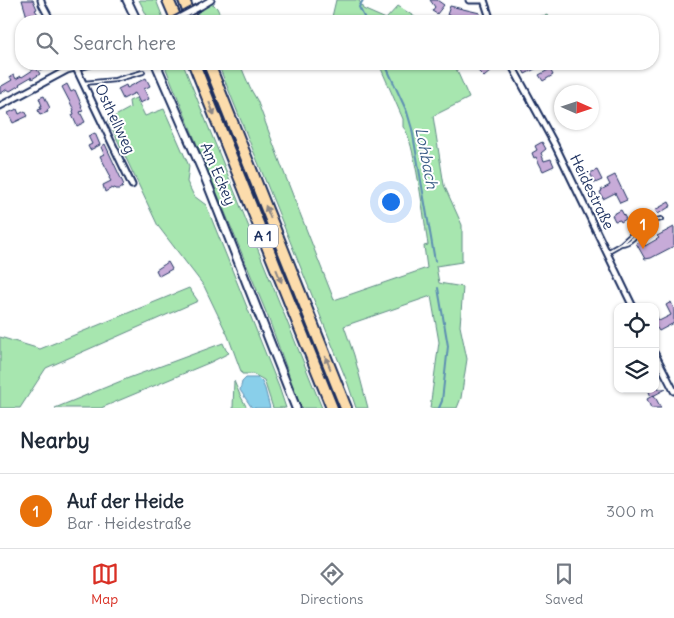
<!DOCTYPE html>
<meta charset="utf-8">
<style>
body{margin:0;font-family:Delius,sans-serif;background:#f6f6f7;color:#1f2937}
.controls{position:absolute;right:15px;bottom:15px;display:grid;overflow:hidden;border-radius:10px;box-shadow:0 1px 4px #0004}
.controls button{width:45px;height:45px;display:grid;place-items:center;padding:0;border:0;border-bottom:1px solid #e0e1e3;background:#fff;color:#1f2937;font:25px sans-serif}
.compass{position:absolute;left:554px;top:85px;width:45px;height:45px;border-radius:50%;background:#fff;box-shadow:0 1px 4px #0004;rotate:93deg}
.you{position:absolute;left:390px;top:201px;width:18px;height:18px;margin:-12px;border:4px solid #fff;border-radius:50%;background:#1a73e8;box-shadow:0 0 0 8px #1a73e833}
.badge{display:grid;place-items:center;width:32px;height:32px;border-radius:50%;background:#d93025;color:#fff;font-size:16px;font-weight:700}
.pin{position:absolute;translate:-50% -41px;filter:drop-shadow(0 1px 2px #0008)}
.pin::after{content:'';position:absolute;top:26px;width:18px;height:15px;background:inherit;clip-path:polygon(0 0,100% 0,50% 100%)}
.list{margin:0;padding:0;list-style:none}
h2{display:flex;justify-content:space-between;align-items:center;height:65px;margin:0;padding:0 20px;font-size:21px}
h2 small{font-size:16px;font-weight:400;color:#747a83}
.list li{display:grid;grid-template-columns:32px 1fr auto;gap:15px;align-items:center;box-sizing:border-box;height:75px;padding:0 20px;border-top:1px solid #e0e1e3}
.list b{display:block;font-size:19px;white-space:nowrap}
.list p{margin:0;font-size:16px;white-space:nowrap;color:#747a83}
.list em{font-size:16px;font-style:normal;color:#747a83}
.icon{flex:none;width:28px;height:28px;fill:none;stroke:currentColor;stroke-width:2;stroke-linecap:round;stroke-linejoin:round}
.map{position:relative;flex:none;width:674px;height:408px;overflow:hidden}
.search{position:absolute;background:#fff;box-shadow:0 1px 4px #0004;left:15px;right:15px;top:15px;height:55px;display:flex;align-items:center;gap:12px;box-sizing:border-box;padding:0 18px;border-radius:20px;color:#747a83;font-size:19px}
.sheet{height:140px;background:#fff}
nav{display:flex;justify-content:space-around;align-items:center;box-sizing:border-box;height:70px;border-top:1px solid #e0e1e3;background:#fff;font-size:14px;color:#747a83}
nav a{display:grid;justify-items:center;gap:2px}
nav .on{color:#d93025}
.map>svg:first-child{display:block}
</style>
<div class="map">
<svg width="674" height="408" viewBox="0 0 674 408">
<rect width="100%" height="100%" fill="#fff"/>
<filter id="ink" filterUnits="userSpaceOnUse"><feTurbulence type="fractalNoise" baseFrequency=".02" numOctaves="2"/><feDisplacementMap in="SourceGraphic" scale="10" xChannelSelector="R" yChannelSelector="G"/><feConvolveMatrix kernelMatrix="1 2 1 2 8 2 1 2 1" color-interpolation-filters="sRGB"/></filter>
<g filter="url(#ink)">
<path fill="#a7e6af" stroke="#618a86" d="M139 0H156L163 18H148Z
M336 0H359L363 9 386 19 398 6 421 21H361L360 19 331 21Z
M212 3 217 8 223 21H201L197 12Z
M548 15 550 21H514Z
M164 64H183L322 408H301L268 317Z
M218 64H240L250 88 257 100 283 170 334 300 427 268 424 246 428 245C425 225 414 136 403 127V119L379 64H454L469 98 433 116 444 185 462 225V262L436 266 439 283 463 287 460 326 467 359 461 398 457 408H430L439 342 431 296 344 326 354 355 368 408H356L348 384Z
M136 98 145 116 164 109 189 166 187 182 194 196 206 205 279 387 286 408H273L264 380 253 374H242L228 336 204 286 158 226 108 120 130 108 129 101Z
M189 288 198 301 46 368 20 408H0V337L40 349Z
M223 343 226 350 229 353 211 362 101 408H55L126 379Z
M234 381 240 395 247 408H233Z"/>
<path fill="#89cfea" stroke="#5d8fb2" d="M246 378H258L262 382 265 389 270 408H252L240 390 242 382Z"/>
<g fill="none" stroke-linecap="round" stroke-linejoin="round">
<path stroke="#5d8fb2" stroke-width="2" d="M363 0 359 7 366 21
M385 64 407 112 412 129 435 261
M438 288 448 346 442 401 439 408"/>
</g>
<path fill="#c7abd8" stroke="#1b2f5e" d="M22 0H33L37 9 35 10 40 17 38 18 40 21H31L29 16 27 17Z
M430 0H437L444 5 437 14 432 11 435 7Z
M450 6 480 13 478 21 447 15Z
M36 64H52L40 70Z
M471 64H484L491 71 484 77Z
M520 64H538L539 67 525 74Z
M36 68 40 74 32 79 31 77 19 84 20 85 10 91 7 89 0 94V87L12 80 10 77 14 75 16 79 21 76 22 77Z
M550 69 553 75 543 81 539 75Z
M146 78 150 86 144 89 149 99 140 103 135 93 123 99 118 89 126 85 127 88Z
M67 84 71 92 75 90 82 106 81 107 83 111 80 112 85 122 77 126 72 115 74 114 73 111 74 110 62 87Z
M44 96 50 108 47 110 48 112 40 115 38 110 41 109 40 106H42L39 98Z
M17 109 19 114 25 111 28 116 13 123 8 113Z
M95 133 100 145 90 150 88 146 92 144 88 136Z
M542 142 546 149 541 153 544 161 551 159 554 166 543 171 536 157 534 158 532 153 537 150 535 146Z
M105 144 124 185 122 186 123 187 120 189H116L115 188 112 189V188L105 192 103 185 111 181 109 178 110 175 100 156 104 154 101 147Z
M597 170 602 180 595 183 590 173Z
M615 175 627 200 620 203 615 193 603 199 600 192 602 191 601 190 610 185 607 179Z
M669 202 671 206 658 214 655 210Z
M621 210 626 219 621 222 620 220 615 221 612 215Z
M674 227V246L651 258 645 259 636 243 643 240 645 246 659 238 657 236Z
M168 262 172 269 159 276 156 270Z
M671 302 674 309V323L659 331 657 328 655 329V313L659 321 671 315 666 305Z
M655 381 659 389H666L651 397 648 389H655Z
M654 395 661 408H651L647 399Z"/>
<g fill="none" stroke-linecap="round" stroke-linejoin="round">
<defs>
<path id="service" d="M84 83 115 80 143 72
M621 244C630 244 638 234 642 227
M607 252 621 244 640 227 650 222 661 219"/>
<path id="minor" d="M41 0 42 4 51 21
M469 0H481
M484 0 491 21
M201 6 211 0
M74 64 132 185
M511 64 555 145 633 307
M0 106 67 70 91 64
M655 354 674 391"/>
<path id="tertiary" d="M127 0 137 21
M156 64 203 172 296 408"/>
<path id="motorway" d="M168 0 177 21
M184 0 192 21
M194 64 332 408
M209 64 346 408"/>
</defs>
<use href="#service" stroke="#1b2f5e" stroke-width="6"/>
<use href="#minor" stroke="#1b2f5e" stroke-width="9"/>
<use href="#tertiary" stroke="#1b2f5e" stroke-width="11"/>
<use href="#motorway" stroke="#1b2f5e" stroke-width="14"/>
<use href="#service" stroke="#fff" stroke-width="2.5"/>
<use href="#minor" stroke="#fff" stroke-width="5"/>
<use href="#tertiary" stroke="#fff" stroke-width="7"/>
<use href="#motorway" stroke="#fcdcac" stroke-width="10"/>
<defs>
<path id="minor-bridge" d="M173 21 201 6"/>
</defs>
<use href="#minor-bridge" stroke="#1b2f5e" stroke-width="9" stroke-linecap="butt"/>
<use href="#minor-bridge" stroke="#fff" stroke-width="5"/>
</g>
<defs><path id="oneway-solid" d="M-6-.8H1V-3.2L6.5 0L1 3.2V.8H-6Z" transform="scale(1.25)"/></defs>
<g fill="#8c8685">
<use href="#oneway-solid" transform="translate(212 109) rotate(68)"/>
<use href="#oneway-solid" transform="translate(268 212) rotate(-112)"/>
<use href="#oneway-solid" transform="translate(279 276) rotate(68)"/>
<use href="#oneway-solid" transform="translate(328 363) rotate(-112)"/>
</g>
</g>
<g text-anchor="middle" stroke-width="4" stroke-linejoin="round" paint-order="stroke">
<rect fill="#fff" stroke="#5f6d8e" stroke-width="1" x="248" y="224.5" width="30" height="23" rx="4"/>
<g font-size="14" font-weight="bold" fill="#1b2f5e">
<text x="263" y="241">A 1</text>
</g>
<g font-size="15" fill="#1b2f5e" stroke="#fff">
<text transform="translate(115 119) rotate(65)" y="5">Osthellweg</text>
<text transform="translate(218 174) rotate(67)" y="5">Am Eckey</text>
<text transform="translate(592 192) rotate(64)" y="5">Heidestraße</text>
</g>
<g font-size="16" font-style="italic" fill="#3c5f88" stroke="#fff">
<text transform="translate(427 158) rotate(79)" y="6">Lohbach</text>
</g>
</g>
</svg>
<div class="controls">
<button><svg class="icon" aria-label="locate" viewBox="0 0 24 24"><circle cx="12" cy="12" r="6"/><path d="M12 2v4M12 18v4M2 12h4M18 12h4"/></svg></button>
<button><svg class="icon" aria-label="layers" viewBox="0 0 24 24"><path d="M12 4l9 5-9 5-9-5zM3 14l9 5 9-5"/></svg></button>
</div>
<svg class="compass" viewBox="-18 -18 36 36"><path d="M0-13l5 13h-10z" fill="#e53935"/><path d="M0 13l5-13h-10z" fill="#747a83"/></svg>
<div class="you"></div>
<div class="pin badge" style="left:643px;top:249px;background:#e8710a">1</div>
<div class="search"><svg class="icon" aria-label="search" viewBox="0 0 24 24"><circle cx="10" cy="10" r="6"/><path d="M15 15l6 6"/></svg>Search here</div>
</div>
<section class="sheet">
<h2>Nearby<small></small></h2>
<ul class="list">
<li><span class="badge" style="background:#e8710a">1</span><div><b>Auf der Heide</b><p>Bar · Heidestraße</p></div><em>300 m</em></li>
</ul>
</section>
<nav>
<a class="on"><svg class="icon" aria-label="map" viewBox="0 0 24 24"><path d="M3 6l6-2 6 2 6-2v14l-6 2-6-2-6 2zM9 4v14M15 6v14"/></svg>Map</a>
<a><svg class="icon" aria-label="directions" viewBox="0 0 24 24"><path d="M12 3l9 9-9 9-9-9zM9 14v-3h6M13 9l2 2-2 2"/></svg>Directions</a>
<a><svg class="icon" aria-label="saved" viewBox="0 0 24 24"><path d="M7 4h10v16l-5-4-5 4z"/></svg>Saved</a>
</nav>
